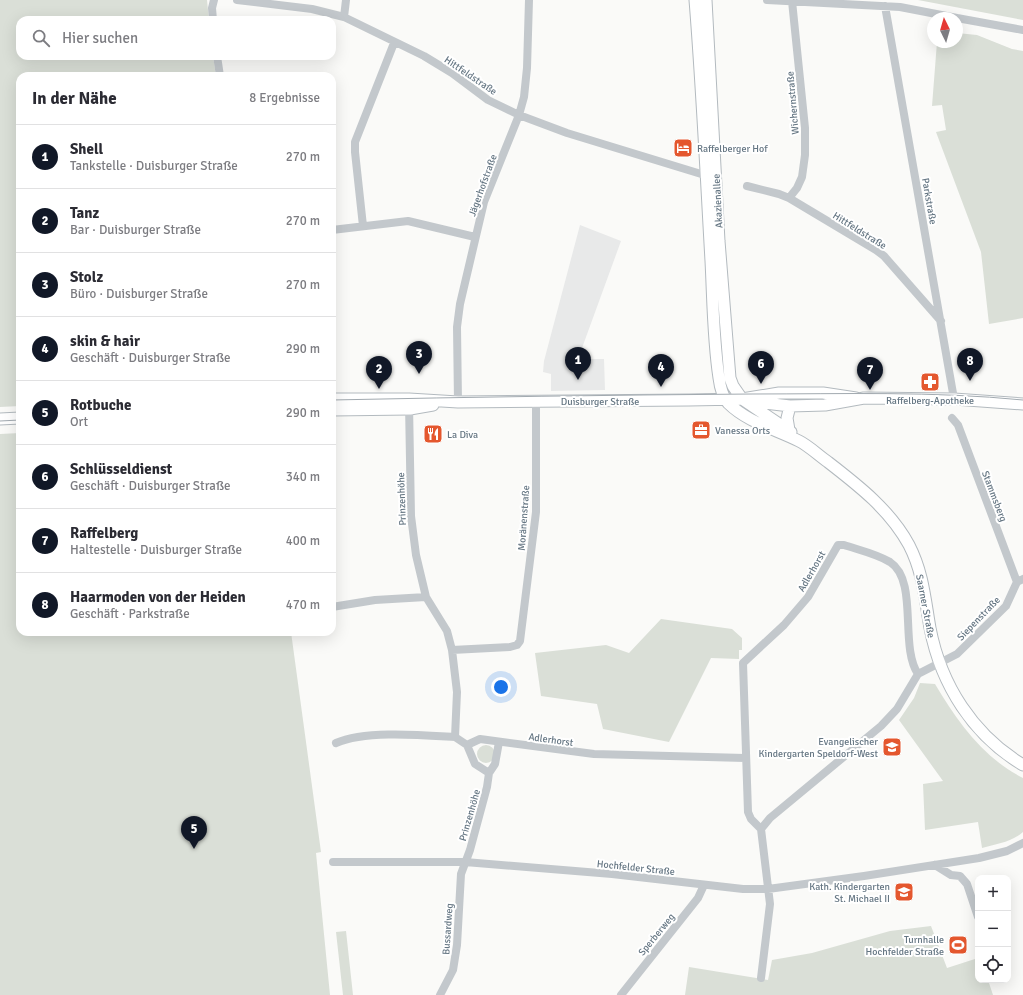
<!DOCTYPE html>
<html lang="de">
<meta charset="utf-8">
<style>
body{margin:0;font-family:Signika,sans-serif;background:#f7f7f7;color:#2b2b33}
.controls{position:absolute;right:12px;bottom:12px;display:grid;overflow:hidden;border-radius:8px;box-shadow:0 4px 16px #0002}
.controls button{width:36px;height:36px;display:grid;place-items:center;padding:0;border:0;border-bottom:1px solid #e1e1e2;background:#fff;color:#2b2b33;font:20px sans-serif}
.compass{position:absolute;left:927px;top:12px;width:36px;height:36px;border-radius:50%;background:#fff;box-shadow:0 4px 16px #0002;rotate:355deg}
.you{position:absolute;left:501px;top:687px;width:14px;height:14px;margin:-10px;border:3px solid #fff;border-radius:50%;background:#1a73e8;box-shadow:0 0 0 6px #1a73e833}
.badge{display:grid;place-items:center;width:26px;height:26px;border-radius:50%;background:#111827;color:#fff;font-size:13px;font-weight:700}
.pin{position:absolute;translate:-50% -33px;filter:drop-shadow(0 1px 2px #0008)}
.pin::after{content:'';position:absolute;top:21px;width:14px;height:12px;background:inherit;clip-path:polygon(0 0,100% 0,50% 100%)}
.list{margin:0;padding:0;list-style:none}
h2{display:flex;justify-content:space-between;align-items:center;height:52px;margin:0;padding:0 16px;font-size:17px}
h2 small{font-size:13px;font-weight:400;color:#7c7c81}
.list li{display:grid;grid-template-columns:26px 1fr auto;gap:12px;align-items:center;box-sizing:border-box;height:64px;padding:0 16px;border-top:1px solid #e1e1e2}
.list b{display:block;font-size:15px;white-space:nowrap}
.list p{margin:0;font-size:13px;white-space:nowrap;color:#7c7c81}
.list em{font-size:13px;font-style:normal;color:#7c7c81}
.icon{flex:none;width:22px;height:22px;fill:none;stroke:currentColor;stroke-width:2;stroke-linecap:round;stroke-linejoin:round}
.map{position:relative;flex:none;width:1023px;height:995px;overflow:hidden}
.search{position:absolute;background:#fff;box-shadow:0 4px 16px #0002;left:16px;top:16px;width:320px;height:44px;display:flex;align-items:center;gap:10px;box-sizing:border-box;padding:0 14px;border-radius:12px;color:#7c7c81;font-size:15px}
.panel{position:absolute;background:#fff;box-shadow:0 4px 16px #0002;left:16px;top:72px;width:320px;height:564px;border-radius:12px}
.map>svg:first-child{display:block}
</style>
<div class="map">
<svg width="1023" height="995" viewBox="0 0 1023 995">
<rect width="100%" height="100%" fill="#fafaf8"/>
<path fill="#e8e9e9" d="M580 225 621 241 578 359H604L605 390 551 391V374L543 372 544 361Z"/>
<path fill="#dadfd7" d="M0 0H207L209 20H20V56H213L216 76H20V406L0 407Z
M918 0H1023V20Z
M957 33 977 35 1012 49 1023 51V318L989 324 981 252 936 132 946 130 942 105 932 106 937 42H957Z
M20 433V632H291L321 852 316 853 330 995H0V434Z
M661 619 732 629 742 638V650H739V659L711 658 669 742 603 729 597 704 541 696 535 653 606 645 629 653Z
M920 683 935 684C957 721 983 758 1023 778V832C1012 842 997 844 982 848L978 822 925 830 923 784 943 781 899 720 914 698Z
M477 754a9 9 0 1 1 18 0a9 9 0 1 1-18 0Z
M931 926 947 968 978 958V980H988L993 995H685L689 967 768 980 772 960 812 953 890 931Z
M346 931 353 995H343L336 932Z"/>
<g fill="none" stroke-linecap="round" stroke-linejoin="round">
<defs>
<path id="secondary" d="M695 0C702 87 706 174 711 261 713 299 713 339 719 378 720 386 722 396 728 403 747 422 775 429 799 441 809 446 818 455 828 462 859 486 890 510 909 545 923 572 925 599 930 628 941 685 973 735 1023 765
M706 0 719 241 730 378 733 386 742 399 791 432
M332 399H409L458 402 689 400 742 399 779 393H823L856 398
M748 401 790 406 825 405 864 398 954 399 1023 404
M332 410 410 409 433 405
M0 419 20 418
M789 430 787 418 790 406"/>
</defs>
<use href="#secondary" stroke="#b3babf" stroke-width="13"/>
<path stroke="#c3c8cc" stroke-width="8" d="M237 0 312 9 344 17 424 56 452 73 488 100 519 115 567 133 711 177
M767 0 900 7 957 18
M885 6 954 399
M344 17 346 0
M957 18 1023 30
M213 20 212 8 214 0
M217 56 220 76
M747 186 779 194 789 198 876 250 884 256 941 321
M789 198 797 188 802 177 805 155V128L792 1
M363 226 355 152V142L394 43
M332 230 408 221 475 237
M458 402 457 327 460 304 484 202 519 115 524 97 527 68 529 0
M409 404 411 516 416 555 426 597 447 631 452 650 457 692 455 737 467 745 475 764 489 773 487 787 470 850 461 874 457 945 453 970 440 995
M952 418 958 425 1017 582
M332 607 375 600 426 597
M452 650 510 647 517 645 520 641 536 512V401
M336 743C365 730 422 735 455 737
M467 745 480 739 594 754 745 758
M489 773 495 764 499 742
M761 829 751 819 748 812 743 663 784 625 808 597 838 545H844C859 550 877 554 890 562 919 581 899 646 918 674
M333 862H465L612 874 743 889H768L864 876 979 858 1007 851 1023 843
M935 865 951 875 960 876 967 884 978 917
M761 978 770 904 761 829 770 818 881 726 897 709 918 674 957 654 1006 606 1017 582 1023 579
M621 995 698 898 704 885"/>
<use href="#secondary" stroke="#fff" stroke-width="11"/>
<path stroke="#a2aab0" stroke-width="1" d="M332 400C472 397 612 395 752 394 843 394 933 391 1023 400
M0 421 20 420"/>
</g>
<defs>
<symbol id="hotel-square" viewBox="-11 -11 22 22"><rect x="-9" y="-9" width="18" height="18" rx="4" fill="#e4572e" stroke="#fff"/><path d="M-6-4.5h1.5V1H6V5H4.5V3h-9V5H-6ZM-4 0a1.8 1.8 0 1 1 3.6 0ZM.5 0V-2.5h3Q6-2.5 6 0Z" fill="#fff"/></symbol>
<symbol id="pharmacy-square" viewBox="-11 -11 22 22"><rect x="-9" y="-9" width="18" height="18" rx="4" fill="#e4572e" stroke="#fff"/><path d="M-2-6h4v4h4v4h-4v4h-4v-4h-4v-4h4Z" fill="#fff"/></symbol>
<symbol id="office-square" viewBox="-11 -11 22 22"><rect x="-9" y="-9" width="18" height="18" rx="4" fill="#e4572e" stroke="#fff"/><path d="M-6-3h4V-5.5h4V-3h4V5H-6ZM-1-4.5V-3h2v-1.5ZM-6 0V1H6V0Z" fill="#fff"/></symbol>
<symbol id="restaurant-square" viewBox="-11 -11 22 22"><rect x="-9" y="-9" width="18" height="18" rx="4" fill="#e4572e" stroke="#fff"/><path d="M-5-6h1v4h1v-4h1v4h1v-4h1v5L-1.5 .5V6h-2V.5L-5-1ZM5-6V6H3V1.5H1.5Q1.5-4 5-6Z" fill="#fff"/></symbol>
<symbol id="school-square" viewBox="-11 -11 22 22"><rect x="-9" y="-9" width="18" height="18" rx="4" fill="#e4572e" stroke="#fff"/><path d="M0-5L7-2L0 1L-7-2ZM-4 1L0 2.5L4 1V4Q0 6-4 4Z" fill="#fff"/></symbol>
<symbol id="stadium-square" viewBox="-11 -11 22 22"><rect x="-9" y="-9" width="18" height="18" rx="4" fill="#e4572e" stroke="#fff"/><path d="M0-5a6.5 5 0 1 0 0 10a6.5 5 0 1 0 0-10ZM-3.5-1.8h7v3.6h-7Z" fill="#fff"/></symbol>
</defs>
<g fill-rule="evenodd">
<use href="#hotel-square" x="672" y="137" width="22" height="22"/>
<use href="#pharmacy-square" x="919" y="371" width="22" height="22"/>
<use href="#office-square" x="690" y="419" width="22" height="22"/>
<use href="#restaurant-square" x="422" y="423" width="22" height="22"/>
<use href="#school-square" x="881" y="736" width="22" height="22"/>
<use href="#school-square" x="893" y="881" width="22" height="22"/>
<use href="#stadium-square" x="947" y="934" width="22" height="22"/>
</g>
<g text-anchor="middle" stroke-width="4" stroke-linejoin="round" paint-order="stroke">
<g font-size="10" fill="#657683" stroke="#fff">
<text transform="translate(471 75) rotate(34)" y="4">Hittfeldstraße</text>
<text transform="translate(792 103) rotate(-95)" y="4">Wichernstraße</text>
<text transform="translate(482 185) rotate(-70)" y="4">Jägerhofstraße</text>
<text transform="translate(717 201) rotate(-93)" y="4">Akazienallee</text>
<text transform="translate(930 201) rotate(80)" y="4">Parkstraße</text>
<text transform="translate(860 230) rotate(32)" y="4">Hittfeldstraße</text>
<text x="600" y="405">Duisburger Straße</text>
<text transform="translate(995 496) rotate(69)" y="4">Stammsberg</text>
<text transform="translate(401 499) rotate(-92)" y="4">Prinzenhöhe</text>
<text transform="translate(523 518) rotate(-86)" y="4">Moränenstraße</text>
<text transform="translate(811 571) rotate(-60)" y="4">Adlerhorst</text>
<text transform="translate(926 606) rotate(79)" y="4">Saarner Straße</text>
<text transform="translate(978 618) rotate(-46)" y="4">Siepenstraße</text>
<text transform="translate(551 739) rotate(8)" y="4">Adlerhorst</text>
<text transform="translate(469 815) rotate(-74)" y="4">Prinzenhöhe</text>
<text transform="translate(636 867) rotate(6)" y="4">Hochfelder Straße</text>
<text transform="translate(447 929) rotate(-86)" y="4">Bussardweg</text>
<text transform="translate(656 934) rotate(-51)" y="4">Sperberweg</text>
</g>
<g font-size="10" fill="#657683" stroke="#fff" text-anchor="start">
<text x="697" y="152">Raffelberger Hof</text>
<text x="930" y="404" text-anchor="middle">Raffelberg-Apotheke</text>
<text x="715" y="434">Vanessa Orts</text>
<text x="447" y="438">La Diva</text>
<text x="878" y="745" text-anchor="end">Evangelischer<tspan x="878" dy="12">Kindergarten Speldorf-West</tspan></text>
<text x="890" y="890" text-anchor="end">Kath. Kindergarten<tspan x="890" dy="12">St. Michael II</tspan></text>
<text x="944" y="943" text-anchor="end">Turnhalle<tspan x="944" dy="12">Hochfelder Straße</tspan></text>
</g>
</g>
</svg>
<div class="controls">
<button>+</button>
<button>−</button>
<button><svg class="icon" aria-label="locate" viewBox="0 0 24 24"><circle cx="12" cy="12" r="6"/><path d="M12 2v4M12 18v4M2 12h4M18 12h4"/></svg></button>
</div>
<svg class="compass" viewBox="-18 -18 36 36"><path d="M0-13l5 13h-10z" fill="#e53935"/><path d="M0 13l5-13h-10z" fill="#7c7c81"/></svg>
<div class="you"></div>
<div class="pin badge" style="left:578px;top:380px">1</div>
<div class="pin badge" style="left:379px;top:389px">2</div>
<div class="pin badge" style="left:419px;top:374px">3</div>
<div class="pin badge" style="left:661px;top:387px">4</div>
<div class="pin badge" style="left:194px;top:849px">5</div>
<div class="pin badge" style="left:761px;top:384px">6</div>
<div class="pin badge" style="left:870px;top:390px">7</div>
<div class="pin badge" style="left:970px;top:381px">8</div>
<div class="search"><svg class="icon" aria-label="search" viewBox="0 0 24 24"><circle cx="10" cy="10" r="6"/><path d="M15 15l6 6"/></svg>Hier suchen</div>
<section class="panel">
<h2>In der Nähe<small>8 Ergebnisse</small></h2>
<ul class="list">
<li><span class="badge">1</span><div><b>Shell</b><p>Tankstelle · Duisburger Straße</p></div><em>270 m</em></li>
<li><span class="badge">2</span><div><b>Tanz</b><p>Bar · Duisburger Straße</p></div><em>270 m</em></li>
<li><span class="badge">3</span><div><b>Stolz</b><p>Büro · Duisburger Straße</p></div><em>270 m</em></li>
<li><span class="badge">4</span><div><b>skin &amp; hair</b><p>Geschäft · Duisburger Straße</p></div><em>290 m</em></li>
<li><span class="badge">5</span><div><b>Rotbuche</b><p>Ort</p></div><em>290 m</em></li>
<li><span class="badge">6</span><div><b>Schlüsseldienst</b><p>Geschäft · Duisburger Straße</p></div><em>340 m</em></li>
<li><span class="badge">7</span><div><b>Raffelberg</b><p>Haltestelle · Duisburger Straße</p></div><em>400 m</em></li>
<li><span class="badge">8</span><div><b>Haarmoden von der Heiden</b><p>Geschäft · Parkstraße</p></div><em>470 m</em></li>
</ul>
</section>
</div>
